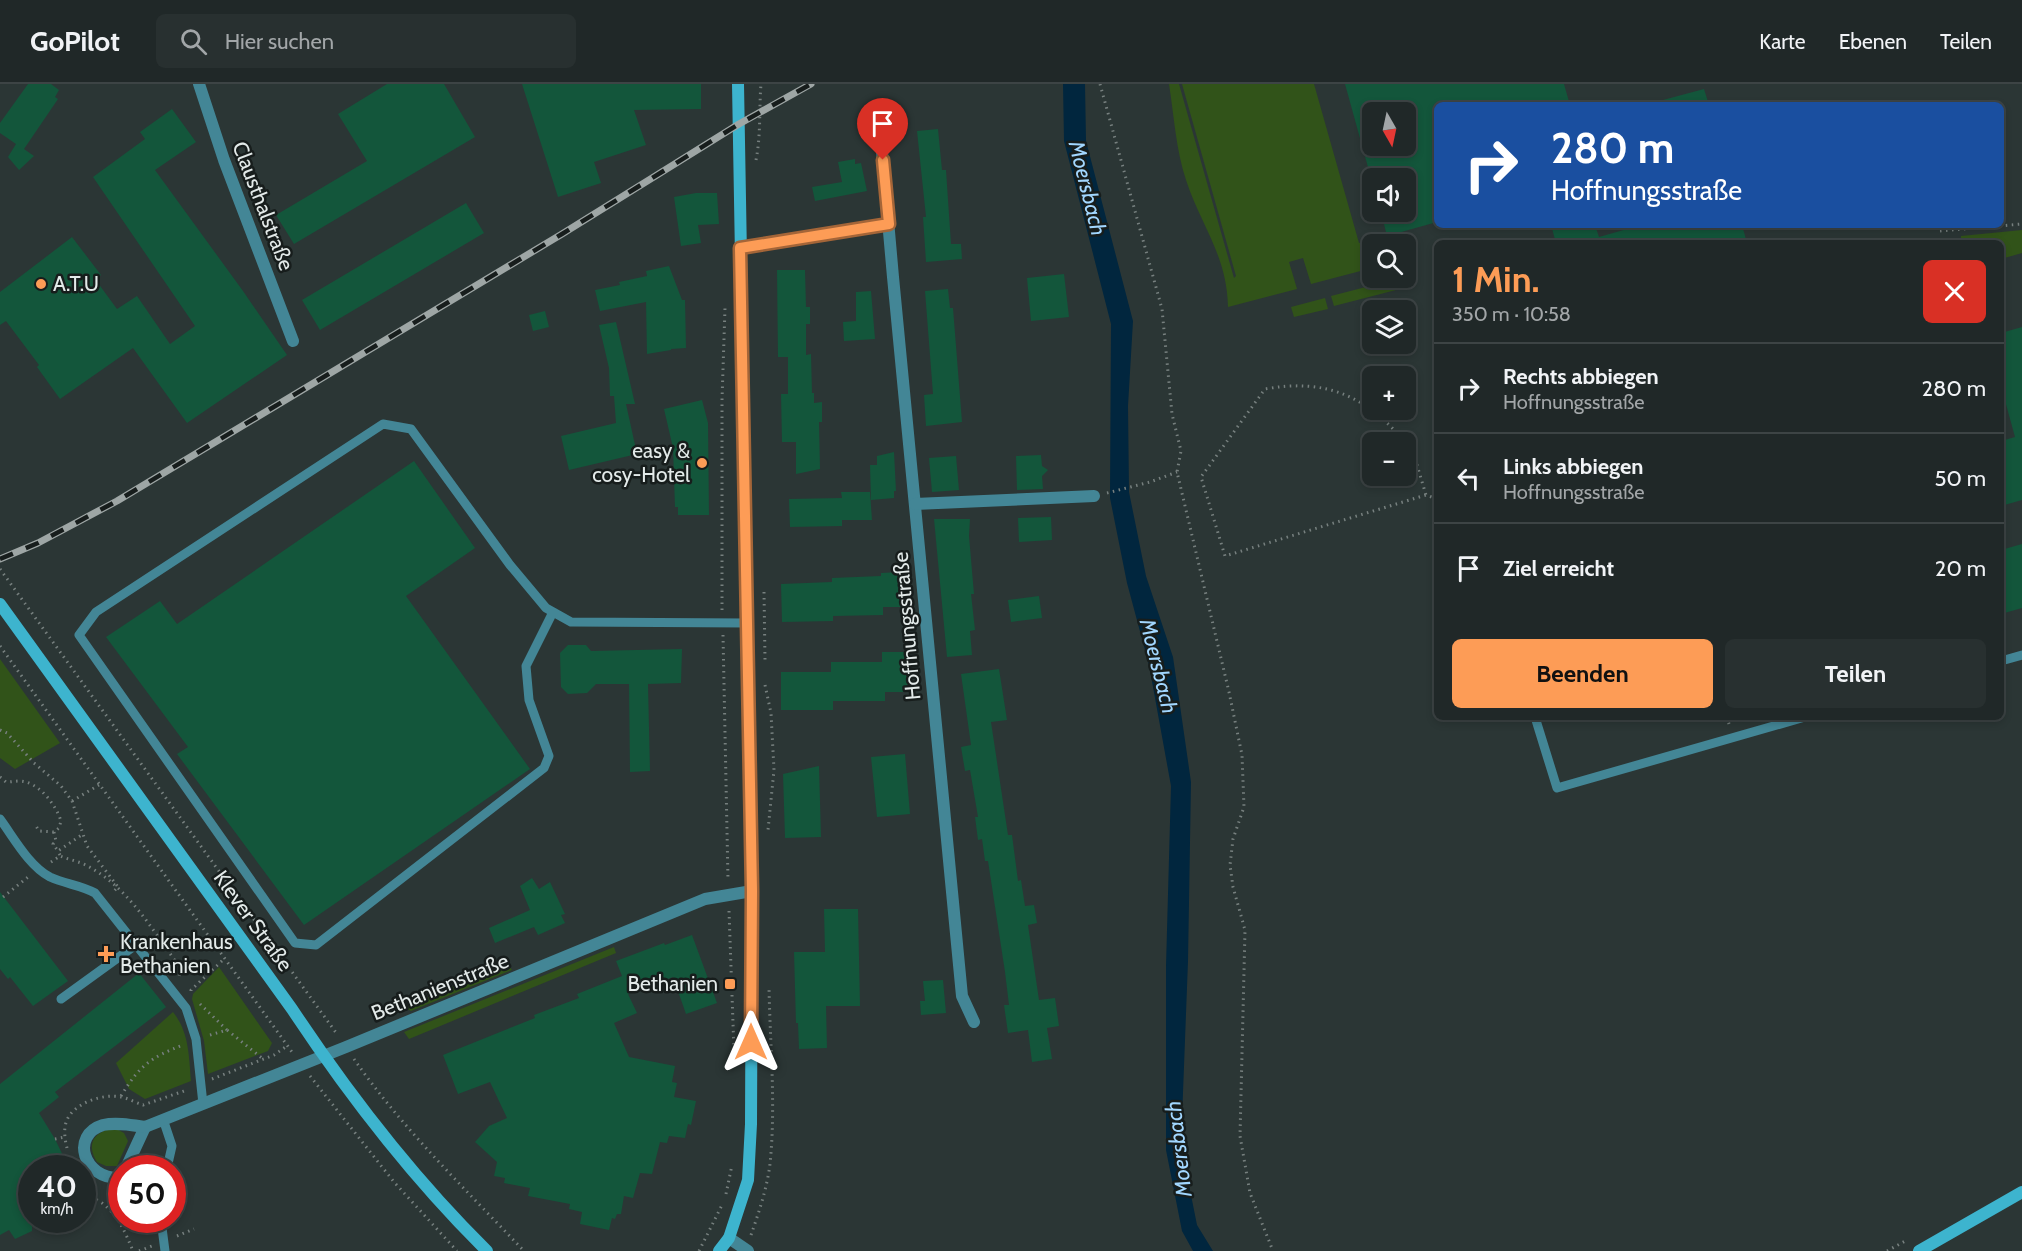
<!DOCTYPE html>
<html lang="de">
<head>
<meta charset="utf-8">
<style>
	:root { --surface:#202828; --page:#283030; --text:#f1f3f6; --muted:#a2a6a8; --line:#3d4445; --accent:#fd9c56 }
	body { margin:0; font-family:Cabin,sans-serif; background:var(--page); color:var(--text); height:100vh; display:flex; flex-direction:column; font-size:22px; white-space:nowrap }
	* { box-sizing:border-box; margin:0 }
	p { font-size:20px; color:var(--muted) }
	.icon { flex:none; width:33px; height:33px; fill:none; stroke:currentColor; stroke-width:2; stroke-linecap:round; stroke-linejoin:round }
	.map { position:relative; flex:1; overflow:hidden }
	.side { position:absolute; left:1434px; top:156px; width:570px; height:480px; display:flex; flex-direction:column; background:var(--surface); border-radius:9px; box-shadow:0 3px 9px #0003,0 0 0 2px var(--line) }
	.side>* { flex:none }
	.guide { position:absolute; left:1434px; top:18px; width:570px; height:126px; border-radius:9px; box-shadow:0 3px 9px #0003,0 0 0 2px var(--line); background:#1a4fa0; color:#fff; overflow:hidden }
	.needle { width:39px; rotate:171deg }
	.controls { position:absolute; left:1362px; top:18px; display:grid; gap:12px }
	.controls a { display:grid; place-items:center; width:54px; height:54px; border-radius:9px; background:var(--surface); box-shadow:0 3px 9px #0003,0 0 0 2px var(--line); font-size:30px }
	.speed { position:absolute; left:18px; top:1071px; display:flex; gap:12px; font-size:30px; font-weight:700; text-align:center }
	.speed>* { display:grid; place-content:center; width:78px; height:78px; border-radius:50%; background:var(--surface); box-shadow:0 3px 9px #0003,0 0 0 2px var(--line); line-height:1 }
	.speed small { font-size:15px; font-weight:400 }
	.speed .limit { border:9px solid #d22; background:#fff; color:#111 }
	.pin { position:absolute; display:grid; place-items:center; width:51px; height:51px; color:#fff; margin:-62px -26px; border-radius:50% 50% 50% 0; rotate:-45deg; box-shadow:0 0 6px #0007 }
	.pin .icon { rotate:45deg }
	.me { position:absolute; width:66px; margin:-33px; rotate:0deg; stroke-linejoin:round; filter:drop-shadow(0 0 4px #0008) }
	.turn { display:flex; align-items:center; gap:21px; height:126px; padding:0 18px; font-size:27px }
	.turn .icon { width:78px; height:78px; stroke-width:2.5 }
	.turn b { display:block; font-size:42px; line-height:51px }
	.round { display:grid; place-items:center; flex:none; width:63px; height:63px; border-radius:9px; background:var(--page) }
	.summary { display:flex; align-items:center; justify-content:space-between; height:102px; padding:0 18px }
	h1 { font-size:36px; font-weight:700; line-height:45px; color:var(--accent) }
	.button { display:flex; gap:12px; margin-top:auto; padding:12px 18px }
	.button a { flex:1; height:69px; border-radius:9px; background:var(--accent); color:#111; font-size:24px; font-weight:700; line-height:69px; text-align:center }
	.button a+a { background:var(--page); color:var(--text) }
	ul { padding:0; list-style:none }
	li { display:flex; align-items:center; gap:18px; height:90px; padding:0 18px; border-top:2px solid var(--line) }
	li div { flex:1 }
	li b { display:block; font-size:22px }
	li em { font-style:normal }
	header { display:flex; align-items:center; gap:36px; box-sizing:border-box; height:84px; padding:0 30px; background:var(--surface); border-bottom:2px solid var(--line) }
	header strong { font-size:28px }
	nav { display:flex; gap:33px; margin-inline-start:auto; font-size:21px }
	.search { width:420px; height:54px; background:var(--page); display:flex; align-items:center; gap:15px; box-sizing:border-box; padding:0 21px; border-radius:9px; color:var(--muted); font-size:22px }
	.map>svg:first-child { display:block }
	.green { fill:#315319 }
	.water { fill:#01263e }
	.building { fill:#13563b; fill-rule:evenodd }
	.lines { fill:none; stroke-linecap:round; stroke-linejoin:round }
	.path { stroke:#77807f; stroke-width:3; stroke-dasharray:1.5 4.5; stroke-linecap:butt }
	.lane { stroke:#438696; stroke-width:9 }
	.street { stroke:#438696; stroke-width:12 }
	.secondary { stroke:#3db4ce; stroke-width:12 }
	.rail-casing { stroke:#9ea6a5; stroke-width:7 }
	.rail { stroke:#171d1c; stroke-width:4.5; stroke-dasharray:14; stroke-linecap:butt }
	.route-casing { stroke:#a46538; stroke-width:15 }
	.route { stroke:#fd9c56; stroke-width:10 }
	.poi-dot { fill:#fd9c56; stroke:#171d1c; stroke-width:2 }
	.labels { text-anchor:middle; stroke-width:5; stroke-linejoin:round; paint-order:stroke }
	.street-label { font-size:21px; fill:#e3eae9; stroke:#171d1c }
	.poi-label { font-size:21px; fill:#e3eae9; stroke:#171d1c; text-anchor:start }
	.water-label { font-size:22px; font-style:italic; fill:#a2d7ff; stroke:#171d1c }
</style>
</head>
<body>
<header>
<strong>GoPilot</strong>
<div class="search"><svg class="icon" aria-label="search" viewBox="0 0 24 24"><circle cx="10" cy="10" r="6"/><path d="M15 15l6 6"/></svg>Hier suchen</div>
<nav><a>Karte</a><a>Ebenen</a><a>Teilen</a></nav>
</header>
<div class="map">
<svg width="2022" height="1167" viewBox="0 0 2022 1167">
	<rect width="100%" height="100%" fill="#2b3635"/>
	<g class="green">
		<path d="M 1169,0 L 1179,0 L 1234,194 L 1236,192 L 1182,0 L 1314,0 L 1359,159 L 1368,157 L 1372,172 L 1372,184 L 1311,200 L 1303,174 L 1289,178 L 1297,205 L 1228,223 C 1227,171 1201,142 1186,96 C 1176,66 1174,32 1169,0 Z"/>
		<path d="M 2022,146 L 2022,169 L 2001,175 L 2001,159 L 1961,159 L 1961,152 Z"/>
		<path d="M 1393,196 L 1396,206 L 1334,222 L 1331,212 Z"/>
		<path d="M 1325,214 L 1328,225 L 1294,233 L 1291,223 Z"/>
		<path d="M 0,575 L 60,659 L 15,685 L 0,674 Z"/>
		<path d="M 614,863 L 616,869 L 409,955 L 404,948 Z"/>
		<path d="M 507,879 L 512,886 L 411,927 L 404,923 Z"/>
		<path d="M 219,883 L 272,959 L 268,967 L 208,990 L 204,957 L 192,915 L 193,910 Z"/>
		<path d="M 173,928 C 189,948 189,972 191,997 L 145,1015 L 129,1005 L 116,979 Z"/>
		<path d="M 115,1044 L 124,1049 L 128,1057 L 117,1082 L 106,1082 L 97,1078 C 85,1059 95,1047 115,1044 Z"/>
	</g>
	<path class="water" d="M 1063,0 L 1085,0 L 1086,57 L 1133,237 L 1128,322 L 1129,408 L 1146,492 L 1173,573 L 1191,698 L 1188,877 L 1181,1061 L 1197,1141 L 1213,1167 L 1193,1167 L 1182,1147 L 1166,1066 L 1166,882 L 1171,702 L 1149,581 L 1127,499 L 1110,414 L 1111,240 L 1064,57 Z"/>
	<g class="building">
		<path d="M 28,0 L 51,0 L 59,6 L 55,13 L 58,15 L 24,65 L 34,72 L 19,86 L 8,73 L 16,60 L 0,49 L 0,39 Z"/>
		<path d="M 387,0 L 444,0 L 475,53 L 294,160 L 276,131 L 367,77 L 338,30 Z"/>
		<path d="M 522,0 L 701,0 L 701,25 L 634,26 L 646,61 L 594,78 L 601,99 L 558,113 Z"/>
		<path d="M 1345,0 L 1564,0 L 1570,21 L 1437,21 L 1437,138 L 1387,152 L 1381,128 L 1406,128 L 1406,94 L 1371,94 ZM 1372,28 L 1406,28 L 1406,62 L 1372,62 Z"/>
		<path d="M 1704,5 L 1709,21 L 1663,21 L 1663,16 Z"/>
		<path d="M 172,25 L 196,58 L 155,86 L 243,207 L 287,271 L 187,339 L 133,264 L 60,315 L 37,283 L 39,281 L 6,237 L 0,241 L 0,208 L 72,153 L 101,191 L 95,195 L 117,225 L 137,212 L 170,260 L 195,242 L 93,93 L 145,55 L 140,48 Z"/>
		<path d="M 938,45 L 942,86 L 946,86 L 951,160 L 961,160 L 962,175 L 926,178 L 923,133 L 926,133 L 917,47 Z"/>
		<path d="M 855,75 L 855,80 L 861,79 L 867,107 L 815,117 L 812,103 L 842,98 L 838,78 Z"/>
		<path d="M 696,109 L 717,109 L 719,140 L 698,141 L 701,159 L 681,162 L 674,113 Z"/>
		<path d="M 466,119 L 484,149 L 320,246 L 302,216 Z"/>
		<path d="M 1551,141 L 1595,141 L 1599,153 L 1641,141 L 1742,141 L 1747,159 L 1556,159 Z"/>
		<path d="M 669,182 L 682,216 L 685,216 L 686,264 L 671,265 L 671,266 L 647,270 L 646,218 L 600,227 L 595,206 L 620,201 L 619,198 L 647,192 L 646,187 Z"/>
		<path d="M 777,186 L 805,186 L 806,223 L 810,223 L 810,240 L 806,240 L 806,271 L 811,270 L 812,309 L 814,309 L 814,319 L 822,318 L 822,338 L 819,338 L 820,385 L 796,390 L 796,358 L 782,358 L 781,310 L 788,310 L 788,273 L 778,273 Z"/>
		<path d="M 1064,190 L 1069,233 L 1031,237 L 1027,194 Z"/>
		<path d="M 948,205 L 950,224 L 953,224 L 962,338 L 926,342 L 924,311 L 933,310 L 925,207 Z"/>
		<path d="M 871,207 L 875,255 L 844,257 L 843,238 L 856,237 L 856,208 Z"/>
		<path d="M 545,227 L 549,243 L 533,247 L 529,231 Z"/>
		<path d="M 616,238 L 635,320 L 626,320 L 637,370 L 569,386 L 561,352 L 616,339 L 614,312 L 610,312 L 609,284 L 599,241 Z"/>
		<path d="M 2022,243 L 2022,416 L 2001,422 L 2001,357 L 2015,353 L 2004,313 L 2001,313 L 2001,249 Z"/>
		<path d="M 702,316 L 708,339 L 709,431 L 678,431 L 678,423 L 675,423 L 673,364 L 664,325 Z"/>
		<path d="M 894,368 L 896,407 L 894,407 L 894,414 L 871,416 L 870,381 L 877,381 L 877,372 Z"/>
		<path d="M 1041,371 L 1042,382 L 1048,386 L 1042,392 L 1043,405 L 1017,406 L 1016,372 Z"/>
		<path d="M 956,372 L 959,406 L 932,408 L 929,374 Z"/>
		<path d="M 414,377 L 475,464 L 406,512 L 530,685 L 304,841 L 177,670 L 188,663 L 106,553 L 160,517 L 177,540 Z"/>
		<path d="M 841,408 L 870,408 L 872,436 L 842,436 L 842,442 L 790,443 L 789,415 L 842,414 Z"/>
		<path d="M 1051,433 L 1052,456 L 1019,458 L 1018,434 Z"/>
		<path d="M 934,435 L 970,435 L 969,452 L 974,510 L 971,510 L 975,546 L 970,547 L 972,571 L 947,573 Z"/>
		<path d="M 2022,460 L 2022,524 L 2001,530 L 2001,466 Z"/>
		<path d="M 901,488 L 902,523 L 883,523 L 883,531 L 833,532 L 833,537 L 782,538 L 781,500 L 832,498 L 832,494 L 881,492 L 881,489 Z"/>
		<path d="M 1039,512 L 1042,534 L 1011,538 L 1008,516 Z"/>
		<path d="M 568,561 L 586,561 L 591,567 L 682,565 L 681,599 L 648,600 L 650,687 L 630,688 L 629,600 L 596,600 L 587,609 L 568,610 L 561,603 L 560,569 Z"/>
		<path d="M 882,568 L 909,568 L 909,608 L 885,608 L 885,617 L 833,617 L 833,626 L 781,626 L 781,588 L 831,588 L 831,578 L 882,578 Z"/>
		<path d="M 999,585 L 1007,636 L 991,638 L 1008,751 L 1012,751 L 1018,797 L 1021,796 L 1025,822 L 1034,821 L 1037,839 L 1028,841 L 1039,916 L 1055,914 L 1059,942 L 1047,944 L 1052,975 L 1032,978 L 1028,946 L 1008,949 L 1004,921 L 1009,921 L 1005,888 L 988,777 L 985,777 L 982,755 L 978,756 L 975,733 L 978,733 L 970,686 L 965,687 L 961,663 L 971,661 L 961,590 Z"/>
		<path d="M 905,670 L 910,730 L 877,733 L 871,673 Z"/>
		<path d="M 819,682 L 821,753 L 785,754 L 783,690 Z"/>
		<path d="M 532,794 L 539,805 L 550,798 L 565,830 L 561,831 L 565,839 L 538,851 L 534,843 L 495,859 L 489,844 L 530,826 L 520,802 Z"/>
		<path d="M 0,808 L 68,897 L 33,922 L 10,893 L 8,895 L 0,885 Z"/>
		<path d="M 824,825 L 858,825 L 860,922 L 826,922 L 827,964 L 799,965 L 798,939 L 796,939 L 794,868 L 825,868 Z"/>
		<path d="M 692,851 L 717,919 L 686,930 L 673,893 L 628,910 L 637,929 L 614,939 L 629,973 L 675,982 L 672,998 L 677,999 L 674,1013 L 696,1017 L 691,1041 L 688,1040 L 685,1054 L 669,1052 L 667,1059 L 660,1058 L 652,1090 L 640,1089 L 633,1114 L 624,1112 L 621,1130 L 617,1130 L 615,1135 L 612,1134 L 609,1146 L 580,1140 L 582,1128 L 569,1125 L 570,1120 L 528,1112 L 530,1104 L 504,1099 L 505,1094 L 494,1092 L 497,1078 L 475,1058 L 489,1042 L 507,1034 L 490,998 L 458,1010 L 443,971 L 535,934 L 534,931 L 579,914 L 577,910 L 622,892 L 616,877 L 664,859 L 665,861 Z"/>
		<path d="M 139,889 L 166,923 L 55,1008 L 59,1013 L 39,1029 L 55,1055 L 69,1084 L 32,1084 L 32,1147 L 15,1155 L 9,1146 L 0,1151 L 0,1000 Z"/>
		<path d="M 943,896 L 946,929 L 921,931 L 920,917 L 925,917 L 923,897 Z"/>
	</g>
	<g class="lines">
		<g class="path">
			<path d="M 1100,0 L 1162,225 L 1172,330 L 1181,367 L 1177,388 L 1229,608 L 1242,671 L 1244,723 L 1233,755 L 1230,781 L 1233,803 L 1245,846 L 1240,1052 L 1250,1109 L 1273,1167"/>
			<path d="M 756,76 C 761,51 759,25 761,0"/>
			<path d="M 1940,147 L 2022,140"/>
			<path d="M 1405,358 C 1366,312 1326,294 1265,305 L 1201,393 L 1225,472 L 1426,411 L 1437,415"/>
			<path d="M 1406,359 L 1417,381 L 1426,411"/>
			<path d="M 1107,409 L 1150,398 L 1177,388"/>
			<path d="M 0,485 L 337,950"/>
			<path d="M 764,508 L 765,576"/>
			<path d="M 722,526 L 722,316 L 725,224"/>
			<path d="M 723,551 L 728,796"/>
			<path d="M 0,562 L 292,968"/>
			<path d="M 765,601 L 771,629 L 774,686 L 768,746"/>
			<path d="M 1727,633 L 1729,640"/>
			<path d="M 0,646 L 7,649 L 34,679 L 61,702 L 72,717 L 87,762 L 118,803 L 113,808"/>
			<path d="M 0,693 L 6,698 C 11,698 15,697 20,697 C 39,698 56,721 61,737 L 59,744 L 54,748 L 39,747 L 35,740"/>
			<path d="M 72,717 L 99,701"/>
			<path d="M 54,748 L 56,757 L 53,760 L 58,767"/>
			<path d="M 60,771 L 58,767 L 83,750"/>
			<path d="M 51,778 L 60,772 C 70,776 82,778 91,784 C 130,806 153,847 179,882 L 181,887 L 179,892"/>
			<path d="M 3,813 L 28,793"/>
			<path d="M 729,827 L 734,967"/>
			<path d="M 191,907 L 191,906 L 224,875"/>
			<path d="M 200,920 L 227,946"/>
			<path d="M 210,951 L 227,946 L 263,975"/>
			<path d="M 354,975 C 401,1043 467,1107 524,1167"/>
			<path d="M 310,992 L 394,1098 L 457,1167"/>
			<path d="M 212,995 L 274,971 L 287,962"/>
			<path d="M 121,1012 C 139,982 151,973 183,961"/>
			<path d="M 55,1055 L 65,1053"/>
			<path d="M 67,1064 C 65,1056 63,1045 67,1036 C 74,1019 104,1009 121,1013 C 128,1014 136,1019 143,1021 L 187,1006"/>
			<path d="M 82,1105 C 88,1112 95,1114 102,1119 C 119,1132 125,1148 133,1167"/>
			<path d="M 726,1110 L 732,1081"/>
			<path d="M 751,1151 C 759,1128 767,1104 770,1080 C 776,1021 770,961 769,903"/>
			<path d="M 177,1152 L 194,1145"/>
			<path d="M 139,1167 L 152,1162"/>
			<path d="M 699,1167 L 723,1119"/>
			<path d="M 1887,1167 L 1907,1156"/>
		</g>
		<g class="lane">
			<path d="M 553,528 L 526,582 L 529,616 L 549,672 L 544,684 L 316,861 L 295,859 L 79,551 L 96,528 L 383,340 L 411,345 L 510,481 L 546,524 L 571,538 L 747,539"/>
			<path d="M 2001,577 L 2022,571"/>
			<path d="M 1535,633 L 1557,704 L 1805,633"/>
			<path d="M 0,735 C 14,754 29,782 50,793 C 65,800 81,801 95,809 L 186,924 L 196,955 L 203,1020"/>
			<path d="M 61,915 L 137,860"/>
			<path d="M 163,1035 L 172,1062 L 167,1084"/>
			<path d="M 161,1136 L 165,1167"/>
		</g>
		<g class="street">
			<path d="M 199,0 L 224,76 L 293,257"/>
			<path d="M 879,34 L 893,193 L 962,912 L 974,938"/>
			<path d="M 740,164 L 889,140"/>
			<path d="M 915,420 L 1094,412"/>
			<path d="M 126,1084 L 145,1043"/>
			<path d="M 122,1092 L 120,1094 C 83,1095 70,1051 103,1041 C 116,1038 132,1041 145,1043 L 346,963 L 705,815 L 752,807"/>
			<path d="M 729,1154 L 748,1167"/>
		</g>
		<g class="secondary">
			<path d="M 0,520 L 292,925 C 349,1011 414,1095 487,1167"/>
			<path d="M 719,1167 L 729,1154 L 748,1096 L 751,1040 L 752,807 L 738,0"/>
			<path d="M 1919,1167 L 2022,1108"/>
		</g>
		<g class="rail-casing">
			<path id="rail" d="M 0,475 L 38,459 L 117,417 L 562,150 L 739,40 L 811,0"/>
		</g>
		<use href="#rail" class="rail"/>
	</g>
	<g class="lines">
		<g class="route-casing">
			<path id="route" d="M 751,958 L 752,807 L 740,164 L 889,140 L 883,76"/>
		</g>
		<use href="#route" class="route"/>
	</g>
	<g class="poi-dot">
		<circle cx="41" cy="200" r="6"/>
		<circle cx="702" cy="379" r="6"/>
		<path d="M103 861h6v6h6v6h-6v6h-6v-6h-6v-6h6z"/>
		<rect x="724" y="894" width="12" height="12" rx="3"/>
	</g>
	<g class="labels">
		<g class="street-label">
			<text transform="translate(263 122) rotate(69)" y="7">Clausthalstraße</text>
			<text transform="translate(907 542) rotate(-95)" y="7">Hoffnungsstraße</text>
			<text transform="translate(253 837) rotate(54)" y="7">Klever Straße</text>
			<text transform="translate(440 903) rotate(-22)" y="7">Bethanienstraße</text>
		</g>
		<g class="poi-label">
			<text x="53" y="207">A.T.U</text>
			<text x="690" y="374" text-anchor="end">easy &amp;<tspan x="690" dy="24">cosy-Hotel</tspan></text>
			<text x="120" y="865">Krankenhaus<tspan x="120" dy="24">Bethanien</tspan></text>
			<text x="718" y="907" text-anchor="end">Bethanien</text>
		</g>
		<g class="water-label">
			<text transform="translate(1088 104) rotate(76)" y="8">Moersbach</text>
			<text transform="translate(1159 582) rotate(76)" y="8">Moersbach</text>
			<text transform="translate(1178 1065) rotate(-97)" y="8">Moersbach</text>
		</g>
	</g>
</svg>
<div class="controls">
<a><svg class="needle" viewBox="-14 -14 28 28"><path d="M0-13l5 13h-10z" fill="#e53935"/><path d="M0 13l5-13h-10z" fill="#a2a6a8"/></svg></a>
<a><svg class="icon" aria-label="sound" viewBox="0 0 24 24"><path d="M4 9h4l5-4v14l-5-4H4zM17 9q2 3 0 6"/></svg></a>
<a><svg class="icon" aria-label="search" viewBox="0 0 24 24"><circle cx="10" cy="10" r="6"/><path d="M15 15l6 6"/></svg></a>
<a><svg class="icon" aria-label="layers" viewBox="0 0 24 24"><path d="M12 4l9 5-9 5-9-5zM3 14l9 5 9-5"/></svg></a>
<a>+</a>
<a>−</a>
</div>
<div class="speed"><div>40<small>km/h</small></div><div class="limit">50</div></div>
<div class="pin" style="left:883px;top:76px;background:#d93025"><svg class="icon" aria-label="arrive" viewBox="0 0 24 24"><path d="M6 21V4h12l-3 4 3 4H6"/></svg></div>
<svg class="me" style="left:751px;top:958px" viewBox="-20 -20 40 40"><path d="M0-17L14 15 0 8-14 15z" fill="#fd9c56" stroke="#fff" stroke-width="4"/></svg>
<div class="guide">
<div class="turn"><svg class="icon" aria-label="right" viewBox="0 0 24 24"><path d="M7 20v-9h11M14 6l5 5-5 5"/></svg><div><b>280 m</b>Hoffnungsstraße</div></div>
</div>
<section class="side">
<div class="summary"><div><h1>1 Min.</h1><p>350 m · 10:58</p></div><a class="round" style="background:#d93025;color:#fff"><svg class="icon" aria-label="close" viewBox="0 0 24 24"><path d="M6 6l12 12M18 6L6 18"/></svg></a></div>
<ul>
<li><svg class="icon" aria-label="right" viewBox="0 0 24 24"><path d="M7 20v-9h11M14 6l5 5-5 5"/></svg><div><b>Rechts abbiegen</b><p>Hoffnungsstraße</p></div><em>280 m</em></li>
<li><svg class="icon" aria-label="left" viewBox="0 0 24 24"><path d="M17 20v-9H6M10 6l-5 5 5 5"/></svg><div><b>Links abbiegen</b><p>Hoffnungsstraße</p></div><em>50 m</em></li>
<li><svg class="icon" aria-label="arrive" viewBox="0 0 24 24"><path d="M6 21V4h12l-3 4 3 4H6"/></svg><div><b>Ziel erreicht</b></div><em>20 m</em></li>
</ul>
<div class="button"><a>Beenden</a><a>Teilen</a></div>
</section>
</div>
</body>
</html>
